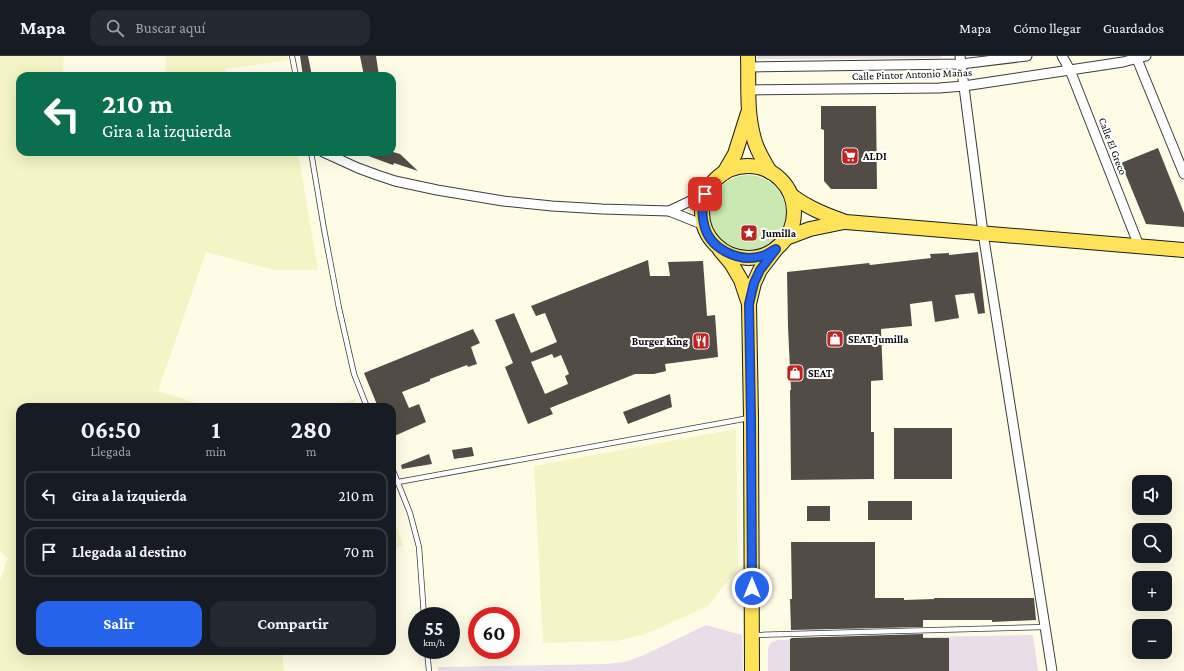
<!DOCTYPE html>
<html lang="es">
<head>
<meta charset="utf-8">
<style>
	:root { --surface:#171b24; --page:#242831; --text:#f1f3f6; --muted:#9ea1a6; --line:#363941; --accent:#2563eb }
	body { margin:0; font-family:"Crimson Pro",serif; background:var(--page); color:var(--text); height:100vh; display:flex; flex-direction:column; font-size:15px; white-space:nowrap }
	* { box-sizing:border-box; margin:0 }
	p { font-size:13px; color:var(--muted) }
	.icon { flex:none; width:22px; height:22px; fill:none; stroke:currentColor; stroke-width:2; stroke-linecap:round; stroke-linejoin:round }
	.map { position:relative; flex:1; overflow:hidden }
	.details { position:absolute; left:16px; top:347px; width:380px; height:252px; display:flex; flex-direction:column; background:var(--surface); border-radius:12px; box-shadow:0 4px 16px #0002 }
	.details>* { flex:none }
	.banner { position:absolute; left:16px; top:16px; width:380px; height:84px; border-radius:12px; box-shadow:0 4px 16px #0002; background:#0b6e4f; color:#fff; overflow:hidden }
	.tools { position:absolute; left:1132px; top:419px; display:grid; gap:8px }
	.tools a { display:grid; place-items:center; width:40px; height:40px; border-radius:8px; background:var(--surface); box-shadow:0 4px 16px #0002; font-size:20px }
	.speed { position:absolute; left:408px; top:551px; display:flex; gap:8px; font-size:20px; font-weight:700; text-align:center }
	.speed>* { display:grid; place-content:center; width:52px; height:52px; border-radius:50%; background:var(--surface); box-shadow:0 4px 16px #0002; line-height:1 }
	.speed small { font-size:10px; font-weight:400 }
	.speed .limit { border:6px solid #d22; background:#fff; color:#111 }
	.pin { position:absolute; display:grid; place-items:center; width:34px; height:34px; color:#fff; margin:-17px; border-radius:8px; box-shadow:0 2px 6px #0006 }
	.me { position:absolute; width:44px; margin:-22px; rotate:0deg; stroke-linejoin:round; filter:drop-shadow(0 0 3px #0008) }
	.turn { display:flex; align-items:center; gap:14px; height:84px; padding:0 20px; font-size:18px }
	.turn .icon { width:52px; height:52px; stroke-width:2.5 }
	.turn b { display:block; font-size:28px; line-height:34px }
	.eta { display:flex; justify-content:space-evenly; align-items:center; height:68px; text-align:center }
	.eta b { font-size:24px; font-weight:700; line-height:28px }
	.primary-button { display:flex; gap:8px; margin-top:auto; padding:8px 20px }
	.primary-button a { flex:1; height:46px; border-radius:12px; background:var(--accent); color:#fff; font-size:16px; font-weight:700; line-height:46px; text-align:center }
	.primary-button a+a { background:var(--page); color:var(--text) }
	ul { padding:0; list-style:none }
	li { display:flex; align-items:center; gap:12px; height:50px; margin:0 8px 6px; padding:0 12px; border:2px solid var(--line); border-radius:12px }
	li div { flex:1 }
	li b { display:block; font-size:15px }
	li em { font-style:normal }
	header { display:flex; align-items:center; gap:24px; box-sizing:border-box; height:56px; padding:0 20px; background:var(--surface); border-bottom:1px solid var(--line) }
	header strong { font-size:19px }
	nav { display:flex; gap:22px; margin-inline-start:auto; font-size:14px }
	.search { width:280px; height:36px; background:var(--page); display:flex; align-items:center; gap:10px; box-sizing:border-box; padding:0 14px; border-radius:12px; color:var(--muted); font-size:15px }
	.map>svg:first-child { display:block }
	.industrial { fill:#e9ddea }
	.farmland { fill:#f5f4c6 }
	.green { fill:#c9e9b0 }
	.building { fill:#524c46; fill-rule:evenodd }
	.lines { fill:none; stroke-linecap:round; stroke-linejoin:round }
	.service-casing { stroke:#3d3d3d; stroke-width:6 }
	.minor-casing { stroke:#3d3d3d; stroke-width:11 }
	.primary-casing { stroke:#1b1b1b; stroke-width:16 }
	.service { stroke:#fff; stroke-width:4.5 }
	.minor { stroke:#fff; stroke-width:9 }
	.primary { stroke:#fee257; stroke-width:14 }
	.route-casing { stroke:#184099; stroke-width:10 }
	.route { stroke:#2563eb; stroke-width:7 }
	.labels { text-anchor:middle; stroke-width:4; stroke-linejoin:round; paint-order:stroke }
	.street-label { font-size:11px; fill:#0a0a0a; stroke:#fff }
	.poi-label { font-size:11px; font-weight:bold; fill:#0a0a0a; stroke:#fff; text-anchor:start }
</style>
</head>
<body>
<header>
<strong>Mapa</strong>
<div class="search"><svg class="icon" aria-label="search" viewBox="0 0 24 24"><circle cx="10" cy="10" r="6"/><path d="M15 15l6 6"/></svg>Buscar aquí</div>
<nav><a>Mapa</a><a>Cómo llegar</a><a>Guardados</a></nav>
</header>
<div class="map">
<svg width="1184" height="615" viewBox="0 0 1184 615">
	<rect width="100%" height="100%" fill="#fffce6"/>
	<g class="industrial">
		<path d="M 757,0 L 941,0 L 941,2 L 757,3 Z"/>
		<path d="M 706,569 L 742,579 L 743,615 L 438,615 L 438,611 L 606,608 L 625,606 L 644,599 Z"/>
		<path d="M 1033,579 L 1038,615 L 768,615 L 768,594 L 769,589 L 772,586 L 777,584 Z"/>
	</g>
	<g class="farmland">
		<path d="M 0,0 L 64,0 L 62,20 L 20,20 L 20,96 L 298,96 L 318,214 L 274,214 L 206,196 L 158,335 L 210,351 L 20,351 L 20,595 L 282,595 L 284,615 L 0,615 L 0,525 L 8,502 L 0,495 Z"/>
		<path d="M 166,0 L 287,0 L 288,4 L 226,13 L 227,20 L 165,20 Z"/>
		<path d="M 354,343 L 357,351 L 329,351 Z"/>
		<path d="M 736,373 L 738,512 L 708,550 L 646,578 L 617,585 L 543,587 L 534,410 Z"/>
		<path d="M 392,457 L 403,490 L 392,493 Z"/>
	</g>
	<circle class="green" cx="748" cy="157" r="38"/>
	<g class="building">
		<path d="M 300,0 L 308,0 L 312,20 L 303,20 Z"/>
		<path d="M 360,0 L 376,0 L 379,20 L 364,20 Z"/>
		<path d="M 821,50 L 876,50 L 877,133 L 831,133 L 824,125 L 824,74 L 821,73 Z"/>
		<path d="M 1158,92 L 1184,157 L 1184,171 L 1146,168 L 1121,107 Z"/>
		<path d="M 361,96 L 393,96 L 400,98 L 418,115 L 394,107 L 393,109 L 360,97 Z"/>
		<path d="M 978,196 L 985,257 L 978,258 L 974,237 L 955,239 L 959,262 L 935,266 L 932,245 L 910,248 L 912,270 L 881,273 L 883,324 L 871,325 L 871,376 L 874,376 L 874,423 L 791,424 L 790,334 L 791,334 L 788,271 L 787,216 L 869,207 L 870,209 L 931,202 L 930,198 L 949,197 L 949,199 Z"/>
		<path d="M 648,204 L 650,220 L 670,220 L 668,206 L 703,205 L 707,260 L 715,259 L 718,301 L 665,308 L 666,315 L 654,318 L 635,318 L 550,352 L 553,358 L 528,368 L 505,311 L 513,307 L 495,264 L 514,257 L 531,297 L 557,286 L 545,257 L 536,260 L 531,250 ZM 552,298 L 554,302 L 561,299 L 569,318 L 565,320 L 568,328 L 545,338 L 531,306 Z"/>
		<path d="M 473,273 L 480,287 L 471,291 L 477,308 L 468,311 L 467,309 L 430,323 L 430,325 L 402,336 L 409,352 L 419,348 L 426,366 L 392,381 L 392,351 L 378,351 L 364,317 Z"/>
		<path d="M 670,338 L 672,351 L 628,368 L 623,356 Z"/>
		<rect x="894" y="372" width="58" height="51"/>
		<path d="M 472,391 L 474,400 L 454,403 L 452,394 Z"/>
		<path d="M 429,398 L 432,408 L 402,413 L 401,409 Z"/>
		<rect x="868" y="445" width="44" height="19"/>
		<rect x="807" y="450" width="23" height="15"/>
		<path d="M 791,486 L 875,486 L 875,542 L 904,542 L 904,544 L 934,543 L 934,542 L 1034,542 L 1036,564 L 992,566 L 992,564 L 923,564 L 923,571 L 791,574 L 790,543 L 792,543 Z"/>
		<path d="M 923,578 L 923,582 L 949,582 L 949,615 L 790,615 L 790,583 L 791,583 L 791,582 Z"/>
	</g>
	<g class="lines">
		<g class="service-casing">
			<g id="service">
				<path d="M 292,0 L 296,20"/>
				<path d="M 311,96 L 324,173 L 339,252 L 354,318 L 367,351"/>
				<path d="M 392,412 L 410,457 L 419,491 L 424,560"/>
				<path d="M 398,426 L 749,362"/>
				<path d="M 754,579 L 1045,571"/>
				<path d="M 427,594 L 429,615"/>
			</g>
		</g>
		<g class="minor-casing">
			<g id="minor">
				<path d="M 960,0 L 983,177 L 1052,615"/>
				<path d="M 1062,0 L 1070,14 L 1139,190"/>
				<path d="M 1134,0 L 1137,3 L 1184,118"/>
				<path d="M 749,11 L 961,8 L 1027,0"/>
				<path d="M 748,34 L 939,32 L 964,30 L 1123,6 L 1146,0"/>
				<path d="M 323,96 L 358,112 L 377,119 L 395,125 L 437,134 L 503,145 L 552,150 L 602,153 L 669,155 L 704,169"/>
				<path d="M 669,155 L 705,138"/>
			</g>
		</g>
		<g class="primary-casing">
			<g id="primary">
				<path d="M 748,0 C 749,28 746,55 754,83 C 757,95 764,105 770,116"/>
				<circle cx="748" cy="156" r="46"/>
				<path d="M 724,117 L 735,98 L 748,57"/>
				<path d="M 791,139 C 808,152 826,159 846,166 L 1184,194"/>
				<path d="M 786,182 L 810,173 L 844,166"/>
				<path d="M 720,194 L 731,207 L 741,224 L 749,248"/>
				<path d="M 752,615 L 751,362 L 749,248 L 754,227 L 760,214 L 776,193"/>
			</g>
		</g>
		<use href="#service" class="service"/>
		<use href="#minor" class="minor"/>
		<use href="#primary" class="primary"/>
	</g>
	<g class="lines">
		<g class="route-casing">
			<path id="route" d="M 705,138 C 703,148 701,158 704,168 C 709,193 739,207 762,200 C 767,199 771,195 776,193 L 760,214 L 754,227 L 749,248 L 751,362 L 752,532"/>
		</g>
		<use href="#route" class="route"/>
	</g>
	<defs>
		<g id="supermarket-square" transform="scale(0.9)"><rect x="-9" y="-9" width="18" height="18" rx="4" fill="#bd231f" stroke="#fff"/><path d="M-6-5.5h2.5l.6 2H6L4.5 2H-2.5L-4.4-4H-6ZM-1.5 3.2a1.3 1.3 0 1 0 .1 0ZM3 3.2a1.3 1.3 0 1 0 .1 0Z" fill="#fff"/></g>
		<g id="sight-square" transform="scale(0.9)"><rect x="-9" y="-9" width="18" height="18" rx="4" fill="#bd231f" stroke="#fff"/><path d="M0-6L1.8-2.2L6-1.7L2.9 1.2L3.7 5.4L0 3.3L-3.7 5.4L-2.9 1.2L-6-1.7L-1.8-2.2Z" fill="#fff"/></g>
		<g id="shop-square" transform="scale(0.9)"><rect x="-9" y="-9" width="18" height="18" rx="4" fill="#bd231f" stroke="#fff"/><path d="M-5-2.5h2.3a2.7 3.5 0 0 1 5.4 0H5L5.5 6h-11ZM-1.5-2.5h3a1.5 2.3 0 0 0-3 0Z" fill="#fff"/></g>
		<g id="restaurant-square" transform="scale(0.9)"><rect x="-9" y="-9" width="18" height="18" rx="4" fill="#bd231f" stroke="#fff"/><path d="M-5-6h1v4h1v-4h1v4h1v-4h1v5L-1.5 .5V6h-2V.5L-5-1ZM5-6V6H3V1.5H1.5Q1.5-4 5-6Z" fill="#fff"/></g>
	</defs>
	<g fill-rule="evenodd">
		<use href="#supermarket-square" x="850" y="100"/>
		<use href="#sight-square" x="749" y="177"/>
		<use href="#shop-square" x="835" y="283"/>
		<use href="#restaurant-square" x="701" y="285"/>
		<use href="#shop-square" x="795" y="317"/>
	</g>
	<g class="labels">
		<g class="street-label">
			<text transform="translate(912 18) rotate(-2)" y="4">Calle Pintor Antonio Mañas</text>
			<text transform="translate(1113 90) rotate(69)" y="4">Calle El Greco</text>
		</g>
		<g class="poi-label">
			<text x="863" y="104">ALDI</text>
			<text x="762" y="181">Jumilla</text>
			<text x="848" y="287">SEAT Jumilla</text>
			<text x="688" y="289" text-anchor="end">Burger King</text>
			<text x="808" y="321">SEAT</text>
		</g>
	</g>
</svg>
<div class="tools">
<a><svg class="icon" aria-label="sound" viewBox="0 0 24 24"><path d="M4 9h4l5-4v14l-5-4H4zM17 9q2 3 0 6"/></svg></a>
<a><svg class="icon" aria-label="search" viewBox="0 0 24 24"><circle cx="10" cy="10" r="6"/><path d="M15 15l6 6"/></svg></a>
<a>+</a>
<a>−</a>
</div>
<div class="speed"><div>55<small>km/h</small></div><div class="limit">60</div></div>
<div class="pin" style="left:705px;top:138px;background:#d93025"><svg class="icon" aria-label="arrive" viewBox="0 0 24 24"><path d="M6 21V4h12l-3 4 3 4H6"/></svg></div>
<svg class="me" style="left:752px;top:532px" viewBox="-20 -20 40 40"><circle r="17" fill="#2563eb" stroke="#fff" stroke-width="3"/><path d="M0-11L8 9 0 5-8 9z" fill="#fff"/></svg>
<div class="banner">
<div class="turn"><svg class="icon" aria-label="left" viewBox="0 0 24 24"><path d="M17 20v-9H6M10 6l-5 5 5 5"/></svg><div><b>210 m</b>Gira a la izquierda</div></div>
</div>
<section class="details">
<div class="eta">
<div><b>06:50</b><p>Llegada</p></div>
<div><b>1</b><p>min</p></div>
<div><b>280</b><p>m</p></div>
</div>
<ul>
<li><svg class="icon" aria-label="left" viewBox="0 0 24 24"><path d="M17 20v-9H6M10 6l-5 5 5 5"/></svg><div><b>Gira a la izquierda</b></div><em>210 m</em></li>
<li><svg class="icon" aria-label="arrive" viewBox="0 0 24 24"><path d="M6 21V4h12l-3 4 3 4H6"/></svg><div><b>Llegada al destino</b></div><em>70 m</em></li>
</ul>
<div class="primary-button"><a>Salir</a><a>Compartir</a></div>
</section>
</div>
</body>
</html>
